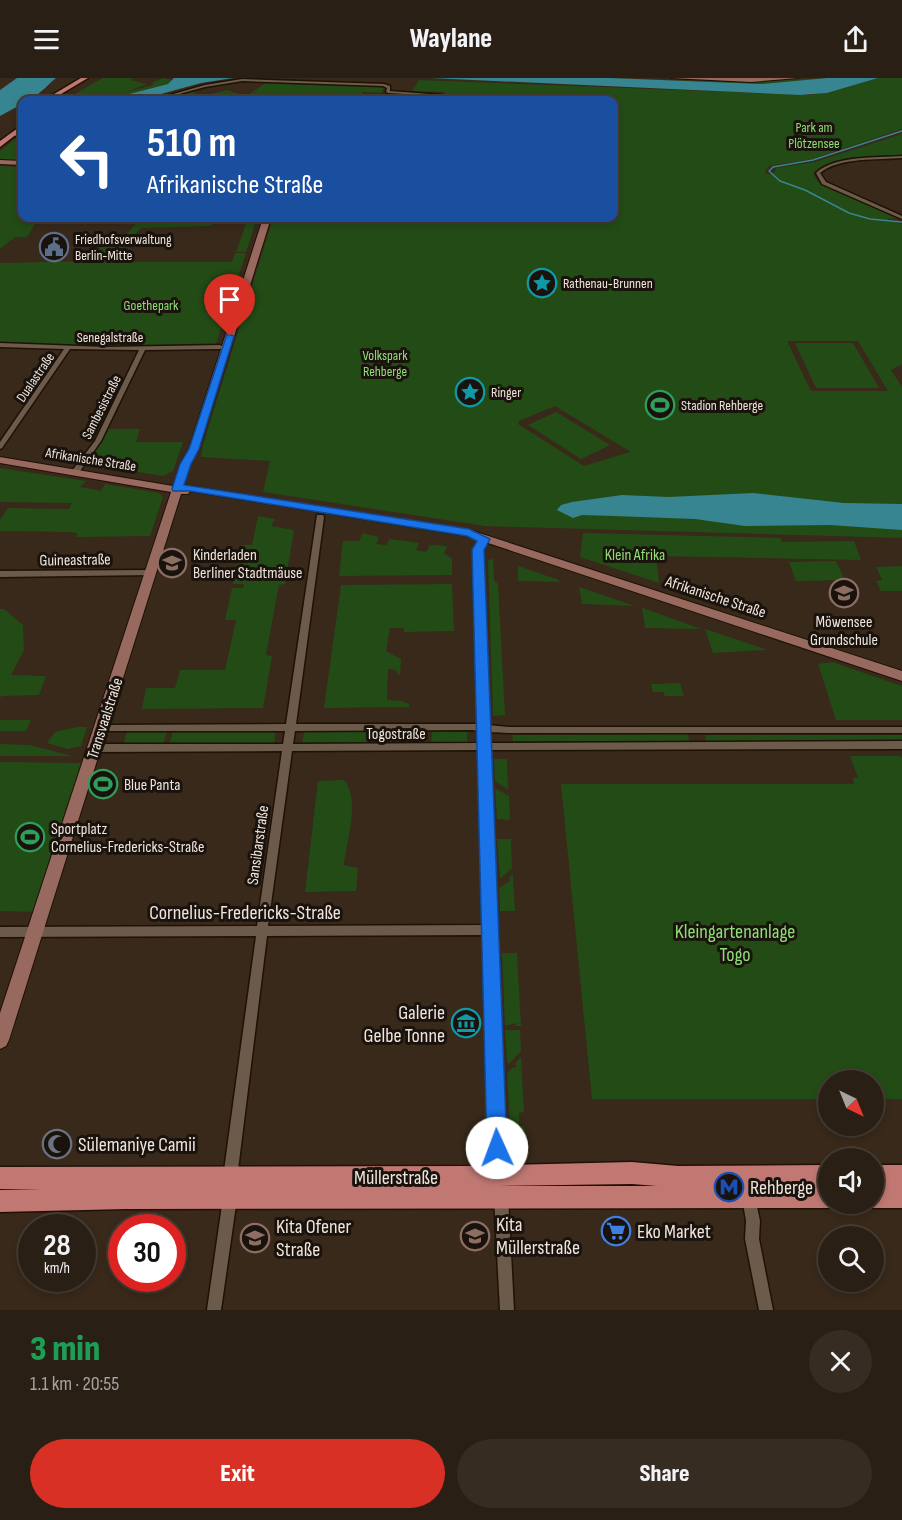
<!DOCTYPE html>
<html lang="en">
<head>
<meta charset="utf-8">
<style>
	:root { --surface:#2a1f14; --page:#362c22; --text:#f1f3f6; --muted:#a5a2a0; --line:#463d34; --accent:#d93025 }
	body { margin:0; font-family:"Sofia Sans Condensed",sans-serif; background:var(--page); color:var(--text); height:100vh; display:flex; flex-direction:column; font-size:22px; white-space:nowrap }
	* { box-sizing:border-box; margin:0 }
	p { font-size:20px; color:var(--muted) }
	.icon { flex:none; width:33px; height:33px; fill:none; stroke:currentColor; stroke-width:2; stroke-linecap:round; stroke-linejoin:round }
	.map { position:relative; height:1232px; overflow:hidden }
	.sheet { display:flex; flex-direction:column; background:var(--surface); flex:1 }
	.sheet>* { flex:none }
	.top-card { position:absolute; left:18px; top:18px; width:600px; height:126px; border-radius:12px; box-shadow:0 3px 9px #0003,0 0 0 2px var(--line); background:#1a4fa0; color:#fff; overflow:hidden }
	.needle { width:39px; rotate:137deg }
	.controls { position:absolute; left:818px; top:992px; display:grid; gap:12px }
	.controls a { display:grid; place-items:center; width:66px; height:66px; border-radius:50%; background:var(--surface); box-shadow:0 3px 9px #0003,0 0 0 2px var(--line); font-size:30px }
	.speed { position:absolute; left:18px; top:1136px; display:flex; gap:12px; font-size:30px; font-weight:700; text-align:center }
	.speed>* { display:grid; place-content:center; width:78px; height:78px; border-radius:50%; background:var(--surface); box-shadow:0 3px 9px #0003,0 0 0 2px var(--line); line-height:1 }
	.speed small { font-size:15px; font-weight:400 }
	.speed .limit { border:9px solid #d22; background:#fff; color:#111 }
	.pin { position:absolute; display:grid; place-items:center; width:51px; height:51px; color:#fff; margin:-62px -26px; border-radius:50% 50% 50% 0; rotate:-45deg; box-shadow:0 0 6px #0007 }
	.pin .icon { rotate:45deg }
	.me { position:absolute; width:66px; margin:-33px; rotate:358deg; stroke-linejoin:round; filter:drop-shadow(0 0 4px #0008) }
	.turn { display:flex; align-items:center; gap:21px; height:126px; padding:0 30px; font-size:27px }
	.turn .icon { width:78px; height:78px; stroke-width:2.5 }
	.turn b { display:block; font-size:42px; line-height:51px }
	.round { display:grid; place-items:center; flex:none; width:63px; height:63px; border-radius:32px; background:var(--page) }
	.head { display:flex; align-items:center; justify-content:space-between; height:102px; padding:0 30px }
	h1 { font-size:36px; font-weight:800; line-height:45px; color:#1e9e55 }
	.button { display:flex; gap:12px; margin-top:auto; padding:12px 30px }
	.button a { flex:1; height:69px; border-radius:36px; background:var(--accent); color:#fff; font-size:24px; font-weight:800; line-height:69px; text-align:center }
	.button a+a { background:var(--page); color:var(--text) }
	header { display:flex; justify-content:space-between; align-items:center; height:78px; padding:0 30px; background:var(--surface); font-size:27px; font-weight:800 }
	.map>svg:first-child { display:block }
	.green { fill:#234b16; fill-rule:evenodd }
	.water { fill:#378591 }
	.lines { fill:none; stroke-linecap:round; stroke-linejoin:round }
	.stream { stroke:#378591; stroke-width:1.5 }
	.street-casing { stroke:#1f1104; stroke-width:3 }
	.secondary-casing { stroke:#1f1104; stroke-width:2 }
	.primary-casing { stroke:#1f1104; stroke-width:3 }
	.street { fill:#6c5a4a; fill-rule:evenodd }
	.secondary { fill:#97695f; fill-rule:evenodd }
	.primary { fill:#c17873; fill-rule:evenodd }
	.route { fill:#1a73e8; stroke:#114b97; stroke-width:1.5 }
	.labels { text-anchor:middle; stroke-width:6; stroke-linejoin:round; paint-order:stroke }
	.far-park-label { font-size:14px; fill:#8edf77; stroke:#1a130d }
	.far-poi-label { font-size:14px; fill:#efe5dc; stroke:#1a130d; text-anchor:start }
	.far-street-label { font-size:14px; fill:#efe5dc; stroke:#1a130d }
	.poi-label { font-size:16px; fill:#efe5dc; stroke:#1a130d; text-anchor:start }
	.park-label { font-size:16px; fill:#8edf77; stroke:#1a130d }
	.street-label { font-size:16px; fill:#efe5dc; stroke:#1a130d }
	.near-street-label { font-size:20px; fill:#efe5dc; stroke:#1a130d }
	.near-park-label { font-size:20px; fill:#8edf77; stroke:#1a130d }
	.near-poi-label { font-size:20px; fill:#efe5dc; stroke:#1a130d; text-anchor:start }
</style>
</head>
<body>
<header><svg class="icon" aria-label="menu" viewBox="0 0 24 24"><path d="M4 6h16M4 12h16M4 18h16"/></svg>Waylane<svg class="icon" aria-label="share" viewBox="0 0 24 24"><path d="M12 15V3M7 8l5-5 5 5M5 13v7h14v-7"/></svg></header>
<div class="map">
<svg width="902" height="1232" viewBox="0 0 902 1232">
	<rect width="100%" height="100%" fill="#38291a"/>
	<g class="green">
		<path d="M 103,0 L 133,0 L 130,2 L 147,6 L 126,14 L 154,7 L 152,5 L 163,0 L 174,2 L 168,6 L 106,22 L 66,21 Z"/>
		<path d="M 610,0 L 731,4 L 827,0 L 762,6 Z"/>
		<path d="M 878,0 L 902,0 L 902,51 L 812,81 L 769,88 L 765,93 L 766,96 L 774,95 L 776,90 L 815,84 L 902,56 L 902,78 C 884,79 820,80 813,96 L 819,105 L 899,140 L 886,141 L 902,146 L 902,286 L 891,292 L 902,309 L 902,460 L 485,448 L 263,414 L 270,383 L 201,379 L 203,367 L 273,140 L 614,140 L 614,22 L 434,22 L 443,19 L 445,14 L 412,13 L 419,2 L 810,17 L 827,15 ZM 787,263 L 858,263 L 888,313 L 811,313 ZM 555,328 L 629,373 L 630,374 L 584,388 L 518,346 L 519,343 Z"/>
		<path d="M 267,4 L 272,5 L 384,9 L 381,15 L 363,14 L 359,22 L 163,22 L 191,13 L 202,18 L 227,12 L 247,18 Z"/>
		<path d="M 22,59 L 22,82 L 0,82 L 0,73 L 15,61 Z"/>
		<path d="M 0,88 L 22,89 L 22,140 L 57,140 L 56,141 L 234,140 L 208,148 L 141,150 L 110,184 L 232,184 L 235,175 L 246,175 L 216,266 L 108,269 L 0,265 L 0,185 L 95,183 L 98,178 L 108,177 L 98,176 L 104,162 L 109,160 L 97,159 L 91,161 L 89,159 L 103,156 L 123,156 L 121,159 L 124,159 L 136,146 L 39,145 L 35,146 L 27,159 L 15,159 L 0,171 Z"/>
		<path d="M 248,140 L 257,140 L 246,174 L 236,174 Z"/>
		<path d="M 795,265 L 853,265 L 879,310 L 816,310 Z"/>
		<path d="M 556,334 L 610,367 L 581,381 L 528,347 Z"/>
		<path d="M 108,351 L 140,351 L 136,364 L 183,364 L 173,393 L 163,398 L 86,386 Z"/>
		<path d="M 0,390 L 86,403 L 80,409 L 101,413 L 105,406 L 159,415 L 163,419 L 150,458 L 76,459 L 77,455 L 70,454 L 0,453 L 0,442 L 8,430 L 69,431 L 72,425 L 0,424 Z"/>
		<path d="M 258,438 L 275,441 L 271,448 L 294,452 L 285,506 L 279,507 L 266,577 L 272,578 L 263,630 L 142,631 L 146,610 L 175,610 L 180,592 L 225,592 L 236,542 L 225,542 L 232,510 L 243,510 L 244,506 L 233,506 L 237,486 L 248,485 L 249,481 L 239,481 L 242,467 L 252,467 Z"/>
		<path d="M 363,455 L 379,459 L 376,466 L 386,467 L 390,461 L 419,465 L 416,472 L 426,474 L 430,467 L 447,468 L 444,476 L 452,480 L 452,497 L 339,498 L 343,463 L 359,463 Z"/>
		<path d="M 583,455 L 780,460 L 782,464 L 854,463 L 861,482 L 656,478 L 659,505 L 580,479 Z"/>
		<path d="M 493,481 L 494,502 L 498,506 L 505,637 L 493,638 L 488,482 Z"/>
		<path d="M 836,483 L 845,502 L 796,503 L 789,484 Z"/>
		<path d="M 518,488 L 559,502 L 559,504 L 518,503 Z"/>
		<path d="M 902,488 L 902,513 L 881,513 L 876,503 L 882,502 L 876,489 Z"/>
		<path d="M 452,506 L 454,553 L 404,554 L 404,550 L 390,550 L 386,573 L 401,581 L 400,598 L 395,592 L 388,591 L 387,622 L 402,623 L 409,626 L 409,629 L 324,630 L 341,507 Z"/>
		<path d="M 579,509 L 635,528 L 582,526 Z"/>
		<path d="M 642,530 L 643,530 L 701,551 L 645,550 Z"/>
		<path d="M 0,531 L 4,531 L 23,547 L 24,572 L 11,597 L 46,598 L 39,617 L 1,618 L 0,621 Z"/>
		<path d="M 705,551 L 765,571 L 766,572 L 713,575 Z"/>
		<path d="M 832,584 L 902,608 L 902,642 L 836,642 L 818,586 Z"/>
		<path d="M 680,605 L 684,618 L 665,618 L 663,614 L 653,614 L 651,606 Z"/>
		<path d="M 0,642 L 31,642 L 26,653 L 0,653 Z"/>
		<path d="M 77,649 L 87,649 L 81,668 L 67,671 L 47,665 L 55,654 Z"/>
		<path d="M 173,652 L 276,652 L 274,667 L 169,668 Z"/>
		<path d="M 304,652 L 427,652 L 427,667 L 302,667 Z"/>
		<path d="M 127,653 L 167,654 L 163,667 L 125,667 L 124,664 Z"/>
		<path d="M 432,653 L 467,654 L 467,667 L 431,666 Z"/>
		<path d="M 512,654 L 517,657 L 688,656 L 689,663 L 516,663 L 513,665 Z"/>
		<path d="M 705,657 L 902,657 L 902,663 L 706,663 Z"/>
		<path d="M 0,666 L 30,667 L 72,678 L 0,678 Z"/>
		<path d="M 850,678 L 901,678 L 902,680 L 902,1021 L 873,1021 L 873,1002 L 828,1002 L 828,1021 L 592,1021 L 561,706 L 854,706 L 853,700 L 858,700 Z"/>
		<path d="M 494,681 L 507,681 L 508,712 L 495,703 Z"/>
		<path d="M 0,684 L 84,685 L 37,834 L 0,833 Z"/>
		<path d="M 344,702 C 361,721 346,765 344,787 L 358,790 L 356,813 L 305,814 L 318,703 Z"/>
		<path d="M 495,710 L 509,718 L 510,742 L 497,741 Z"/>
		<path d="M 497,761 L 511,761 L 512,790 L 500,801 Z"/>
		<path d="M 513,796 L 515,833 L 500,833 L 499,810 L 511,802 L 509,800 Z"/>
		<path d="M 502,875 L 517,875 L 521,948 L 516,948 L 516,945 L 505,948 Z"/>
		<path d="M 505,952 L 520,952 L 521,973 L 509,986 L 507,984 Z"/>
		<path d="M 521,979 L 524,1034 L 519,1035 L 519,1048 L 524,1048 L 525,1057 L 515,1057 L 515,1068 L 511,1068 L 507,995 L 513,989 L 515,990 L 517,988 L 515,986 Z"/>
	</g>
	<g class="water">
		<path d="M 17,0 L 56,0 C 46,8 36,22 22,22 L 22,26 L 0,38 L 0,12 Z"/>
		<path d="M 174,0 L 233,0 L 201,5 L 139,22 L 106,22 L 168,6 Z"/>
		<path d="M 430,0 L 610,0 L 762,6 L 827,0 L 878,0 L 827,15 L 800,17 Z"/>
		<path d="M 753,415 L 844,425 L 902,426 L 902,452 L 830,447 L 745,448 L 695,441 L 614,438 L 582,437 L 573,440 L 557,432 L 561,427 L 572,424 L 622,417 L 669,419 Z"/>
	</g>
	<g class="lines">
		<path class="stream" d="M 902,53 L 813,82 L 773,89 L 769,93 L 780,103 L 805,112 L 849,135 L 870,141 L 902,144"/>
		<g class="street-casing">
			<g id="street">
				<path d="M 242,1 L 384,6 L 390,8 L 390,13 L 442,17 L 440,18 L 388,15 L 386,14 L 387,10 L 383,8 L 242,3 L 205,9 L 157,22 L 152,22 L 205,7 Z"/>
				<path d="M 11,56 L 22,56 L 22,58 L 12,58 Z"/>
				<path d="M 902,78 L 902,80 C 878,82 839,79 820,95 L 826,104 L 902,138 L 902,141 L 822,106 L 816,95 C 835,77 877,80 902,78 Z"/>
				<path d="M 0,265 L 106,269 L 220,267 L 223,269 L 220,271 L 145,272 L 101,363 L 78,396 L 75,396 L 71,394 L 95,363 L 139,272 L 70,271 L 2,370 L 0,371 L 0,364 L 64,271 L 0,269 Z"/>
				<path d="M 317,437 L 323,437 L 324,439 L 296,646 L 479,646 L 474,472 L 481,459 L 484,459 L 488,461 L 482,472 L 488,647 L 509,649 L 902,649 L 902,655 L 509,655 L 488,654 L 489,665 L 902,663 L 902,671 L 489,672 L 503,1070 L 507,1099 L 505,1104 L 500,1106 L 495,1104 L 493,1099 L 491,1070 L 485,857 L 267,858 L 237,1100 L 235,1105 L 230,1107 L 225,1105 L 223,1100 L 256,858 L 0,859 L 0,849 L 257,848 L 282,673 L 94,674 L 91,673 L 89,670 L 91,667 L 94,666 L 283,666 L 285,653 L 101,653 L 98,652 L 96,650 L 98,648 L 101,647 L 286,646 ZM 472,652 L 479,653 L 479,665 L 293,666 L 295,653 ZM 480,672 L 484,847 L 268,848 L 292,673 Z"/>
				<path d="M 150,492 L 153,493 L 154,495 L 153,497 L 0,499 L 0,493 Z"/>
				<path d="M 501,1111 L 506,1113 L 508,1118 L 514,1232 L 500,1232 L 494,1118 L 496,1113 Z"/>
				<path d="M 749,1112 L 754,1114 L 760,1143 L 759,1161 L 773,1232 L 759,1232 L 745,1161 L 746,1143 L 742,1119 L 744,1114 Z"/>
				<path d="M 230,1113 L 235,1115 L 237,1120 L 221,1232 L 207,1232 L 223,1120 L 225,1115 Z"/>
			</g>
		</g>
		<g class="secondary-casing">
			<g id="secondary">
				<path d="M 671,0 L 798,0 L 751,4 Z"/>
				<path d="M 0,82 L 22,83 L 22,87 L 0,86 Z"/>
				<path d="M 263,140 L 271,140 L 199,371 L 190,386 L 184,407 L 473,453 L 902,593 L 902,603 L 467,458 L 190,413 L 188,416 L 181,416 L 9,962 L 6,968 L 0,971 L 0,935 L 171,414 L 0,385 L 0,379 L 173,408 L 180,386 L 189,371 Z"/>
			</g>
		</g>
		<g class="primary-casing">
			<g id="primary">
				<path d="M 81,0 L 88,0 L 51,22 L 44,22 Z"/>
				<path d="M 22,47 L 22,52 L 0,69 L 0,63 Z"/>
				<path d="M 632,1084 L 678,1088 L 828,1087 L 828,1125 L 837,1125 L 828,1130 L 126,1131 L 0,1134 L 0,1112 L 41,1111 L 0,1111 L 0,1089 L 473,1088 ZM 632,1106 L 657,1108 L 499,1108 Z"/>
				<path d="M 873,1087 L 902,1087 L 902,1130 L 873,1130 L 865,1127 L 864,1125 L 873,1125 Z"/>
			</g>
		</g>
		<use href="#street" class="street"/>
		<use href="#secondary" class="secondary"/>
		<use href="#primary" class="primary"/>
	</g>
	<path class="route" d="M 227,256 L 234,258 L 199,371 L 191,386 L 184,407 L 469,451 L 490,461 L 484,472 L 507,1070 L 504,1077 L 497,1080 L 490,1077 L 487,1070 L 472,472 L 477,463 L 467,458 L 190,413 L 173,413 L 172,411 L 180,386 L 189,371 Z"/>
	<defs>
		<g id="civic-ring" transform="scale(1.5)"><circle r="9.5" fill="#1a130d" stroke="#5c6f8a" stroke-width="1.5"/><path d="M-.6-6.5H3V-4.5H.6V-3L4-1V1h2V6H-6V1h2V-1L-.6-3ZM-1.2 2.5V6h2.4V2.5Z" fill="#5c6f8a"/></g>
		<g id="sight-ring" transform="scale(1.5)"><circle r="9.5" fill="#1a130d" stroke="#0f9aa8" stroke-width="1.5"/><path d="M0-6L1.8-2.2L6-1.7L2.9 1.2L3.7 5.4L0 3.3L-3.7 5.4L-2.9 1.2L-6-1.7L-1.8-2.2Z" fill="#0f9aa8"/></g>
		<g id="stadium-ring" transform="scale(1.5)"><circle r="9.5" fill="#1a130d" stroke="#2e9e5b" stroke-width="1.5"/><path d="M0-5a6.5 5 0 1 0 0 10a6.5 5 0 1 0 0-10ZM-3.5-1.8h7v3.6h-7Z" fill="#2e9e5b"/></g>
		<g id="school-ring" transform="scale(1.5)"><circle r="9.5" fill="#1a130d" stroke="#8d6e63" stroke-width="1.5"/><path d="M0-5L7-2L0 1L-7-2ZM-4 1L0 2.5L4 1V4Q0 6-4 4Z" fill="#8d6e63"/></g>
		<g id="museum-ring" transform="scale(1.5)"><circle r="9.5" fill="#1a130d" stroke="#0f9aa8" stroke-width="1.5"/><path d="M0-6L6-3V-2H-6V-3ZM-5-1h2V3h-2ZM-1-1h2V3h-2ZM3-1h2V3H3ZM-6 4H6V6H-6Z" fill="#0f9aa8"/></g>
		<g id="mosque-ring" transform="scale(1.5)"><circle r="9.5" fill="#1a130d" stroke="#6b7280" stroke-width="1.5"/><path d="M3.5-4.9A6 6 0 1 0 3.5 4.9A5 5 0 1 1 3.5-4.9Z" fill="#6b7280"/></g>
		<g id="metro-ring" transform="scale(1.5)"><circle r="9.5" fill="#1a130d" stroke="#1a4fb4" stroke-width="1.5"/><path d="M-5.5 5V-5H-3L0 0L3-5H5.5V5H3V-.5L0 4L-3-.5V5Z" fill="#1a4fb4"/></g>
		<g id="supermarket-ring" transform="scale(1.5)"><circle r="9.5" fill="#1a130d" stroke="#3f7fe0" stroke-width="1.5"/><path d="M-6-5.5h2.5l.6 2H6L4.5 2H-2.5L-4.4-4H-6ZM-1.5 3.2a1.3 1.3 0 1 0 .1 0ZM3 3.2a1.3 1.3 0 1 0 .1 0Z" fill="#3f7fe0"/></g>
	</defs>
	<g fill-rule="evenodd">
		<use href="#civic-ring" x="54" y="169"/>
		<use href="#sight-ring" x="542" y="205"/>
		<use href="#sight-ring" x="470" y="314"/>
		<use href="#stadium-ring" x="660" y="327"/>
		<use href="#school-ring" x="172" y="485"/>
		<use href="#school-ring" x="844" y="515"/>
		<use href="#stadium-ring" x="103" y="706"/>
		<use href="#stadium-ring" x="30" y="759"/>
		<use href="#museum-ring" x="466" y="945"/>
		<use href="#mosque-ring" x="57" y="1066"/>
		<use href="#metro-ring" x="729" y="1109"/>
		<use href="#supermarket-ring" x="616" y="1153"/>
		<use href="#school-ring" x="475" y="1158"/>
		<use href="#school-ring" x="255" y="1160"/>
	</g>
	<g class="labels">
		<g class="far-park-label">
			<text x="814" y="54">Park am<tspan x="814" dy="16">Plötzensee</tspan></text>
			<text x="151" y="232">Goethepark</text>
			<text x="385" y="282">Volkspark<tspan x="385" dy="16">Rehberge</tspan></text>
		</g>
		<g class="far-poi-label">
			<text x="75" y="166">Friedhofsverwaltung<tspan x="75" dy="16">Berlin-Mitte</tspan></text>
			<text x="563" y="210">Rathenau-Brunnen</text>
			<text x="491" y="319">Ringer</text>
			<text x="681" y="332">Stadion Rehberge</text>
		</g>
		<g class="far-street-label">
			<text x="110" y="264">Senegalstraße</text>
			<text transform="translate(35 299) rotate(-56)" y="5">Dualastraße</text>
			<text transform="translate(101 329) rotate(-63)" y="5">Sambesistraße</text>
			<text transform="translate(91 381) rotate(9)" y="5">Afrikanische Straße</text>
		</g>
		<g class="poi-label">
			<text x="193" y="482">Kinderladen<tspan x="193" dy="18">Berliner Stadtmäuse</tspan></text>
			<text x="844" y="549" text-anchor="middle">Möwensee<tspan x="844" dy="18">Grundschule</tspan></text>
			<text x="124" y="712">Blue Panta</text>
			<text x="51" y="756">Sportplatz<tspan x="51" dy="18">Cornelius-Fredericks-Straße</tspan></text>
		</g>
		<g class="park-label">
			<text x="635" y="482">Klein Afrika</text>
		</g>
		<g class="street-label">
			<text transform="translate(75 481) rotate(-1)" y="6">Guineastraße</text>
			<text transform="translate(716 518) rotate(18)" y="6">Afrikanische Straße</text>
			<text transform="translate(104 640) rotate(-72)" y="6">Transvaalstraße</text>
			<text x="396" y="661">Togostraße</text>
			<text transform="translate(257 767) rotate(-82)" y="6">Sansibarstraße</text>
		</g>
		<g class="near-street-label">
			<text x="245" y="841">Cornelius-Fredericks-Straße</text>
			<text x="396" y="1106">Müllerstraße</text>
		</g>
		<g class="near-park-label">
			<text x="735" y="860">Kleingartenanlage<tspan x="735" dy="23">Togo</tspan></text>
		</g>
		<g class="near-poi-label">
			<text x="445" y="941" text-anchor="end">Galerie<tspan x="445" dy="23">Gelbe Tonne</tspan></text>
			<text x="78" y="1073">Sülemaniye Camii</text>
			<text x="750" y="1116">Rehberge</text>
			<text x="496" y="1153">Kita<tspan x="496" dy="23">Müllerstraße</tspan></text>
			<text x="276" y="1155">Kita Ofener<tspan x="276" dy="23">Straße</tspan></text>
			<text x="637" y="1160">Eko Market</text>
		</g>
	</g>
</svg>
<div class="controls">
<a><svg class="needle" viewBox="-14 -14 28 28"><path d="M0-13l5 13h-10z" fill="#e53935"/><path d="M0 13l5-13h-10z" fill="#a5a2a0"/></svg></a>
<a><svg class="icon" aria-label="sound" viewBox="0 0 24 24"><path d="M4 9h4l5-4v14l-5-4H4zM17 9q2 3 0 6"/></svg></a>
<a><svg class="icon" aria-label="search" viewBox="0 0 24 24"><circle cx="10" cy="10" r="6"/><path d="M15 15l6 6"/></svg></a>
</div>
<div class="speed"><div>28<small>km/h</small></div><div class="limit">30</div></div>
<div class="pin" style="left:230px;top:258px;background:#d93025"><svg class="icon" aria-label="arrive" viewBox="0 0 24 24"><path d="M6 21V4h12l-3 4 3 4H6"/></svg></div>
<svg class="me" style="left:497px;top:1070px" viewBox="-20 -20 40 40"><circle r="19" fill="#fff"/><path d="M0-13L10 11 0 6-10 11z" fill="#1a73e8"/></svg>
<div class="top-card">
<div class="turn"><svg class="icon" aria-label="left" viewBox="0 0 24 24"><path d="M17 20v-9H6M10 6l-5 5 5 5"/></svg><div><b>510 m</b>Afrikanische Straße</div></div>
</div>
</div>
<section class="sheet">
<div class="head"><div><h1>3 min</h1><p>1.1 km · 20:55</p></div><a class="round"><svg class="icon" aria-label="close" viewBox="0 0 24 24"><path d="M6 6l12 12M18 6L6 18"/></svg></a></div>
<div class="button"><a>Exit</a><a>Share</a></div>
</section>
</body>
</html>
